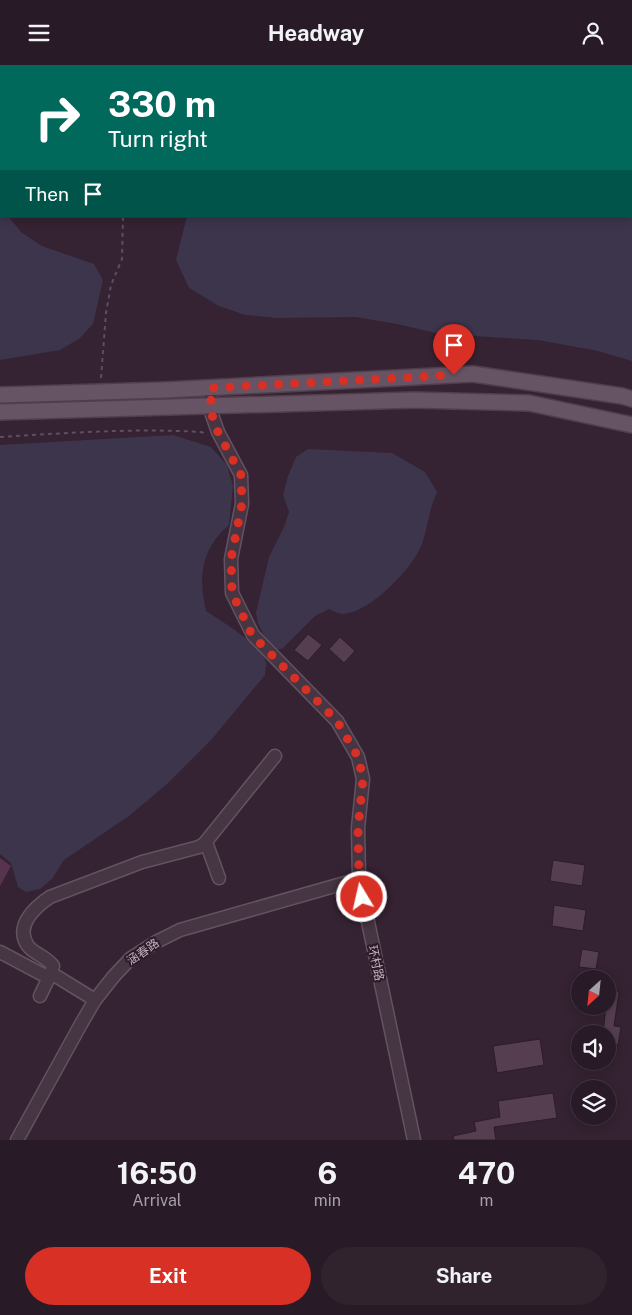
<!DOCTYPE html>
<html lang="en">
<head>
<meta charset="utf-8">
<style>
	:root { --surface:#281a26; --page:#30232e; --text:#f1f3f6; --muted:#a5a1a7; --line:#443843; --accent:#d93025 }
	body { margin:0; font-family:"Public Sans","Noto Sans SC",sans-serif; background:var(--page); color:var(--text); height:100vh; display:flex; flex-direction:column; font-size:19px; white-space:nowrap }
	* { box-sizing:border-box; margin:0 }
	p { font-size:16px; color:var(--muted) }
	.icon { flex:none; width:28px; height:28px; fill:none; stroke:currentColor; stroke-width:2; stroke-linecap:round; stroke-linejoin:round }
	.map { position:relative; height:1075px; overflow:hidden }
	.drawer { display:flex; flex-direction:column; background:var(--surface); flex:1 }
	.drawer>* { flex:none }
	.guide { position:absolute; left:0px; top:0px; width:632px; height:152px; box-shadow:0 2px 12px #0003,0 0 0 1px var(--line); background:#00695c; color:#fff; overflow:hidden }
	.needle { width:32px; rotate:207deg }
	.buttons { position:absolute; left:571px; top:905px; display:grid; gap:10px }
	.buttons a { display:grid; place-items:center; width:45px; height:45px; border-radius:50%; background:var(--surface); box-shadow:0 2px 12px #0003,0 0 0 1px var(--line); font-size:25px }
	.pin { position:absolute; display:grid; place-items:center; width:42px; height:42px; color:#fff; margin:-51px -21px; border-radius:50% 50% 50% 0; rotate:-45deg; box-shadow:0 0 5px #0007 }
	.pin .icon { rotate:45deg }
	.me { position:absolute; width:55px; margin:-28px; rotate:351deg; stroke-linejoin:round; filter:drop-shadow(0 0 4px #0008) }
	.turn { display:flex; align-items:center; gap:18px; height:105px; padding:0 25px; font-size:22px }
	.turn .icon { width:65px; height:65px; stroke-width:2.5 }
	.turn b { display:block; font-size:35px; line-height:42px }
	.then { display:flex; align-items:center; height:48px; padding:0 25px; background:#0003; gap:10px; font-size:19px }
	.eta { display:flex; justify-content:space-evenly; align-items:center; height:85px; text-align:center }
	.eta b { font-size:30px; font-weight:700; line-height:35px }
	.primary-button { display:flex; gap:10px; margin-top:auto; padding:10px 25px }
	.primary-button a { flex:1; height:58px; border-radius:30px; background:var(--accent); color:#fff; font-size:20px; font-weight:700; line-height:58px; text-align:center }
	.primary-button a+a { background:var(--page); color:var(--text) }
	header { display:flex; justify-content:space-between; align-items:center; height:65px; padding:0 25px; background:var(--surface); font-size:22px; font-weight:700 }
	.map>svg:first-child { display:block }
	.green { fill:#3d354b }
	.water { fill:#573350 }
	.building { fill:#563e51; stroke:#2d1c2a }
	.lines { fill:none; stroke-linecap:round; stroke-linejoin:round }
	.minor-casing { stroke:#645261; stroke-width:15 }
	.major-casing { stroke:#503e4c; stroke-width:18 }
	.path { stroke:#5d4e61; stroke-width:2; stroke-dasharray:4 4; stroke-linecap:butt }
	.minor { stroke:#463543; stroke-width:12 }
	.major { stroke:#665363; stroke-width:15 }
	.route { stroke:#d93025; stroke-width:9; stroke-dasharray:0 16.2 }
	.labels { text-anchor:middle; stroke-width:4; stroke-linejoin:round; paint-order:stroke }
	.street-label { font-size:12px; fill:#c3afbe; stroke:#2b1b28 }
</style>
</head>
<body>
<header><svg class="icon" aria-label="menu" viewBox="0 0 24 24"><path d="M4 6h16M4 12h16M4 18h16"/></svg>Headway<svg class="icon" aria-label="person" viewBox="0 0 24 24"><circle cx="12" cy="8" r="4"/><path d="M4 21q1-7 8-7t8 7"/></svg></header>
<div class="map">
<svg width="632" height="1075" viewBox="0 0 632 1075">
	<rect width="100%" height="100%" fill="#352232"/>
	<g class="green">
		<path d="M 0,0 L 92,1 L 1,1 L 0,116 Z"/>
		<path d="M 175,0 L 632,0 L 632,296 L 598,286 L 538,275 L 440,269 L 397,259 L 356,252 L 277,253 L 245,250 L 219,241 L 189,223 L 176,195 L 187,151 L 631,151 L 631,1 L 174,1 Z"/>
		<path d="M 0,140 L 1,151 L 8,151 L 22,168 L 42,181 L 94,199 L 103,215 L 93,259 L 79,274 L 60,285 L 0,295 Z"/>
		<path d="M 173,370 L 211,382 L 227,400 L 233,421 L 229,460 C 201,484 198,512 206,546 C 221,556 262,580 266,598 C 267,601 265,606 265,610 L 212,674 L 167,719 L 129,751 L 64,795 L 52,814 L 40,824 L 26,827 L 18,822 L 11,798 L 0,789 L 0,380 Z"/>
		<path d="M 308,384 L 392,388 L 425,407 L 437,427 C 429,444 428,462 422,479 C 413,503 370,548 343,549 C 339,549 333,546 329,544 L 315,551 L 282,584 L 277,584 L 263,569 L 258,558 L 256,548 L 269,492 L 284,462 L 289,447 L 283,430 L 288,411 L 296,392 Z"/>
	</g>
	<path class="water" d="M 0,793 L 11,801 L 0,821 Z"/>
	<g class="building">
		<path d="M 308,569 L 322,580 L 308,596 L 294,585 Z"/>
		<path d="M 340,572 L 355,586 L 344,598 L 329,584 Z"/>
		<path d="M 553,795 L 585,800 L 582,821 L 550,816 Z"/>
		<path d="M 554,840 L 586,845 L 583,866 L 552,861 Z"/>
		<path d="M 582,884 L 599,887 L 596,904 L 579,902 Z"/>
		<path d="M 608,925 L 619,927 L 614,961 L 621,962 L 618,980 L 608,978 L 608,969 L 603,969 L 606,941 L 608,941 Z"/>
		<path d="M 540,974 L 544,1000 L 497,1008 L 493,981 Z"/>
		<path d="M 553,1028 L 557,1053 L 494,1062 L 496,1075 L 454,1075 L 453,1071 L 476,1066 L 474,1057 L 500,1052 L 498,1036 Z"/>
	</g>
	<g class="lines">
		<g class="minor-casing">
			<g id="minor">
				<path d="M 210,323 L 212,350 L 218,367 L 241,410 L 242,439 L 231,494 L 232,528 L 253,570 L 337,656 L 358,692 L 363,714 L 358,763 L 359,814 L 414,1075"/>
				<path d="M 206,777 L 219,813"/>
				<path d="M 0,887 L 49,913"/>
				<path d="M 51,908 L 95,935"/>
				<path d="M 40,931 L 51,908 L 53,901 C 47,892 34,889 28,881 C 14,861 35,842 50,832 L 142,797 L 199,782 L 204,779 L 275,691"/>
				<path d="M 17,1075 L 81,959 L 95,935 L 114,911 L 131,893 L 156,877 L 180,865 L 359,814"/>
			</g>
		</g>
		<g class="major-casing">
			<g id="major">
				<path d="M 0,330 L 165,325 L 473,309 L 622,331 L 632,334"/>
				<path d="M 0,347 L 414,335 L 529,338 L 632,360"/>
			</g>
		</g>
		<g class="path">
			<path d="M 103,0 L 104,1"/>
			<path d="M 149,0 L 154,1"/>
			<path d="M 121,1 L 121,0"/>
			<path d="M 170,1 L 173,0"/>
			<path d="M 101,313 L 106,248 L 111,220 L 122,194 L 123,151"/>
			<path d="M 0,372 C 67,368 134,363 201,367 L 206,369"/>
		</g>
		<use href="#minor" class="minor"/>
		<use href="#major" class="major"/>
	</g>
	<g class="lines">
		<path class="route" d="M 362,832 L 359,814 L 358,763 L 363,714 L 358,692 L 337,656 L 252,570 L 232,528 L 231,494 L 242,439 L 241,410 L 218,367 L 212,350 L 210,323 L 454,310"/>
	</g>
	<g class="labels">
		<g class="street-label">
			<text transform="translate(143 887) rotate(-35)" y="4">涵春路</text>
			<text transform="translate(376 898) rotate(78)" y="4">环村路</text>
		</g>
	</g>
</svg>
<div class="buttons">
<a><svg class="needle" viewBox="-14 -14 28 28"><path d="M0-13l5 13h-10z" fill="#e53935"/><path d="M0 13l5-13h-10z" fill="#a5a1a7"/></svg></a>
<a><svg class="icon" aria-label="sound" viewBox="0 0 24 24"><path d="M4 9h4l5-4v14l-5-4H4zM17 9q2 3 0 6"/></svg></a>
<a><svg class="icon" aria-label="layers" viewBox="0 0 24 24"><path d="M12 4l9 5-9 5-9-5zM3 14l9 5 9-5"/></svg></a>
</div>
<div class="pin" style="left:454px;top:310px;background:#d93025"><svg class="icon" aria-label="arrive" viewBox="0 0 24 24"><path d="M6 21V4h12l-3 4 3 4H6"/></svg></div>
<svg class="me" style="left:362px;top:832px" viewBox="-20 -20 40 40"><circle r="17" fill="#d93025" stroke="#fff" stroke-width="3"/><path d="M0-11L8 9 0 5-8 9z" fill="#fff"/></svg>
<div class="guide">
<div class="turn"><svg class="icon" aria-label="right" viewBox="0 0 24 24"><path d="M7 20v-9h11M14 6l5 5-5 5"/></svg><div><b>330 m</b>Turn right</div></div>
<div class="then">Then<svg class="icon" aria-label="arrive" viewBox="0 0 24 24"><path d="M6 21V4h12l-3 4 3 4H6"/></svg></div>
</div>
</div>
<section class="drawer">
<div class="eta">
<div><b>16:50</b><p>Arrival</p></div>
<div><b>6</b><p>min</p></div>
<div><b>470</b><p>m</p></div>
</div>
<div class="primary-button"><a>Exit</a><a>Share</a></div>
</section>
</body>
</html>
